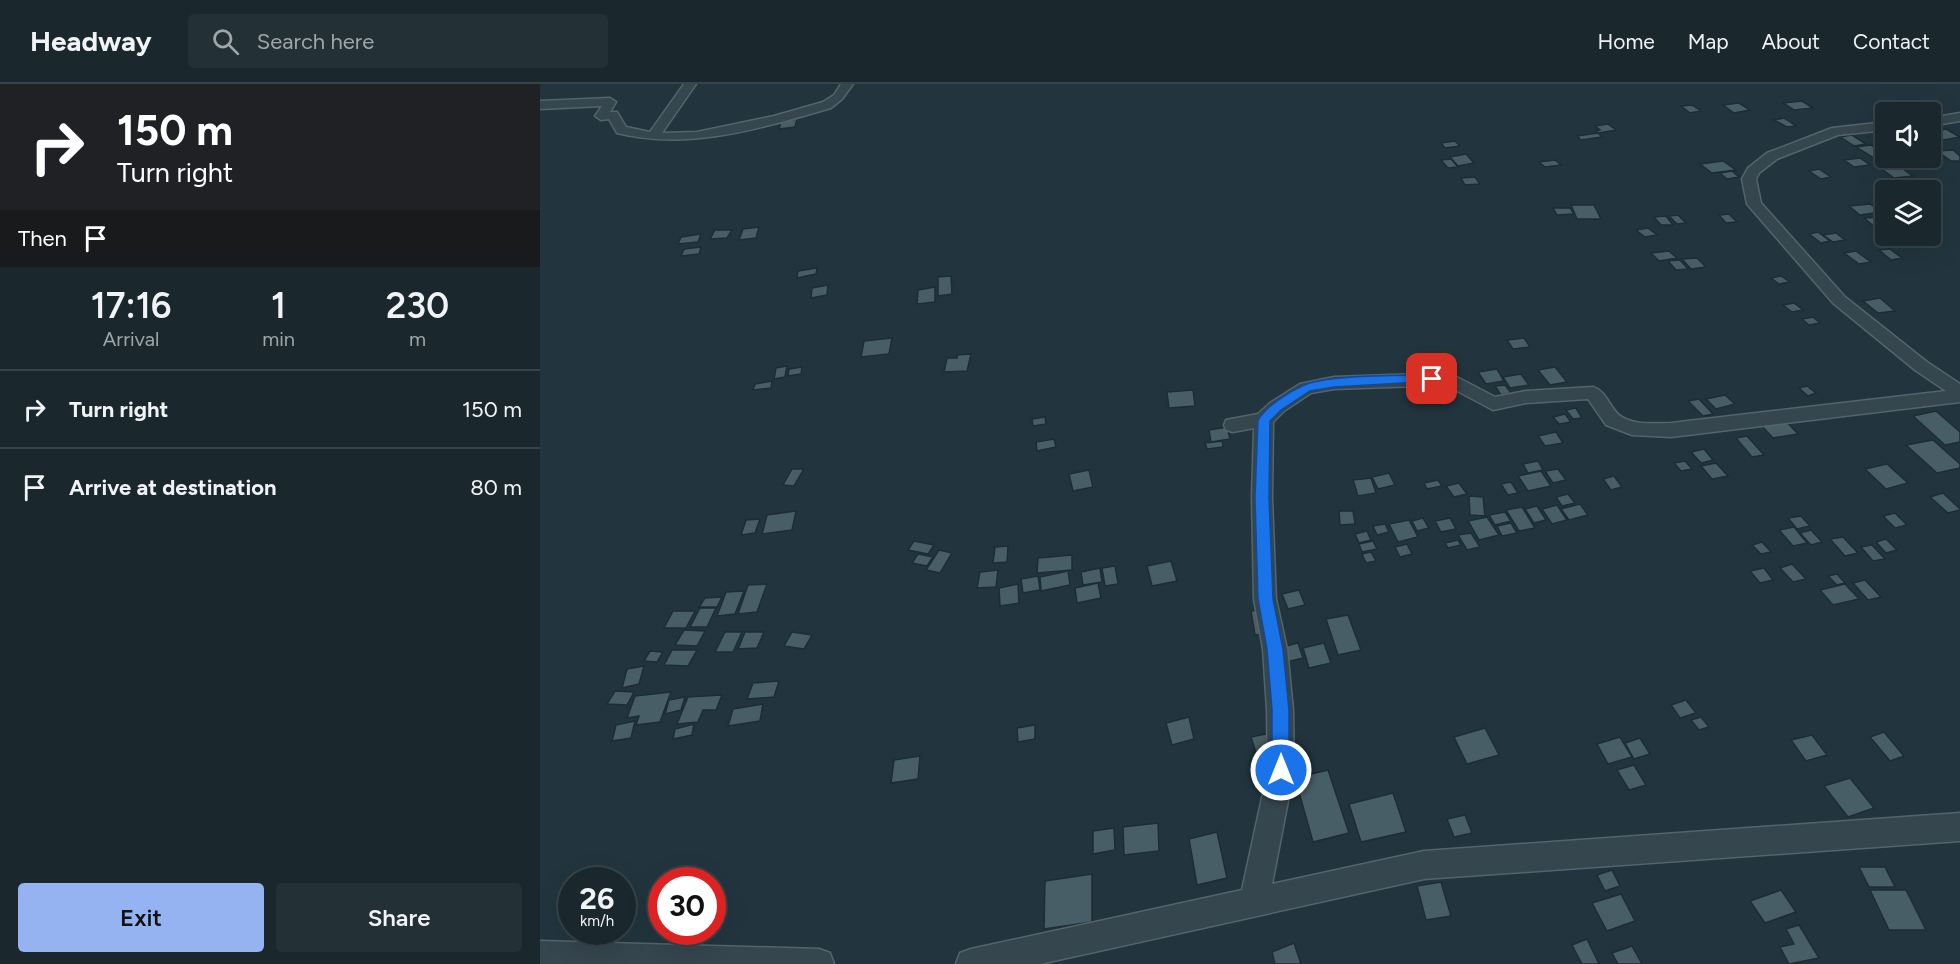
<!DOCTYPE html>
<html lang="en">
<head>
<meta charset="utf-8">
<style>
	:root { --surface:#1a282e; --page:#233036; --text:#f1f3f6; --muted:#9fa6aa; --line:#38444a; --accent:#95b2f1 }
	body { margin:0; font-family:Figtree,sans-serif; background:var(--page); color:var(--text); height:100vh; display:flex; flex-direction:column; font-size:22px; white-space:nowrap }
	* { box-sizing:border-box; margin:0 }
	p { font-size:20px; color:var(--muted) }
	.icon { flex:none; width:33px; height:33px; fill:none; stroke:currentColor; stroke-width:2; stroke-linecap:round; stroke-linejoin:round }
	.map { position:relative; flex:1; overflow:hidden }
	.panel { display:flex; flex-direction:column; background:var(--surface); width:540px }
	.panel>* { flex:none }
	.guide { background:#202124; color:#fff; overflow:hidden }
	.fabs { position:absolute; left:1335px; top:18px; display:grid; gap:12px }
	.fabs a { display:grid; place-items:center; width:66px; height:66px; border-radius:6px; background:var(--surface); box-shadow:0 6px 24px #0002,0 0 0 2px var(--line); font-size:30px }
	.speed { position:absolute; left:18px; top:783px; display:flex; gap:12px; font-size:30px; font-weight:700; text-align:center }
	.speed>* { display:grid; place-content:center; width:78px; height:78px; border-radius:50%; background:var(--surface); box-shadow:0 6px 24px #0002,0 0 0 2px var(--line); line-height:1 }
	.speed small { font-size:15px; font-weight:400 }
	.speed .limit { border:9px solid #d22; background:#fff; color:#111 }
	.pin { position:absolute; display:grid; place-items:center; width:51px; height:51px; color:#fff; margin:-26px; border-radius:12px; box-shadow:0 3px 9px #0006 }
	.me { position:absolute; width:66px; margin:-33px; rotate:0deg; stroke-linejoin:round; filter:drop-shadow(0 0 4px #0008) }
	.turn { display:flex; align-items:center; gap:21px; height:126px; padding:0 18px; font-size:27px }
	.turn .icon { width:78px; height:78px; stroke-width:2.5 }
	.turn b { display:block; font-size:42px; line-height:51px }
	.then { display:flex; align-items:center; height:57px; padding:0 18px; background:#0003; gap:12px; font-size:22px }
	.eta { display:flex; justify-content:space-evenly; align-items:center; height:102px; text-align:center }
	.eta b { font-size:36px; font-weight:600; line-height:42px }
	.action { display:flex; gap:12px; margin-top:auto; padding:12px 18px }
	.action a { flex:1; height:69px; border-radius:6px; background:var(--accent); color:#111; font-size:24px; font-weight:600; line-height:69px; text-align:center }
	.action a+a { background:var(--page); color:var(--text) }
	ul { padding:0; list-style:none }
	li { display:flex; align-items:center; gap:18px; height:78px; padding:0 18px; border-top:2px solid var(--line) }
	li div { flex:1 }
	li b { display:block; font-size:22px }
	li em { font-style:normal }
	header { display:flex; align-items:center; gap:36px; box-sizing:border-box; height:84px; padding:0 30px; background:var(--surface); border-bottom:2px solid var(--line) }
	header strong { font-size:28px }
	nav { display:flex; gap:33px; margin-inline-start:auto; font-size:21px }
	.search { width:420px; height:54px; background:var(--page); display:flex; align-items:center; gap:15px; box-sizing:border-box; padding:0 21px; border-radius:6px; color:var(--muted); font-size:22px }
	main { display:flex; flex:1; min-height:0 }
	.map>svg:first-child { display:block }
	.building { fill:#485e67; stroke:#1d2d34; stroke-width:1.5 }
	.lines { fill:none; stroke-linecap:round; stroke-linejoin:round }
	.minor-casing { stroke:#54646b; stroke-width:3 }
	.minor { fill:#36464e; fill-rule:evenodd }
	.route { fill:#1a73e8; stroke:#114b97; stroke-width:1.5 }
</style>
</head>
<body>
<header>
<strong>Headway</strong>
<div class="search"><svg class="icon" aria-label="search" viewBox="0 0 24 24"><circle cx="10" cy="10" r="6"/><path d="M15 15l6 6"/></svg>Search here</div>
<nav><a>Home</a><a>Map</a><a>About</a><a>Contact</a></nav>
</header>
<main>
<section class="panel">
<div class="guide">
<div class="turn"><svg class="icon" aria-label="right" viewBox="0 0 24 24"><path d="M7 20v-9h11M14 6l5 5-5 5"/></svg><div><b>150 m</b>Turn right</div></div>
<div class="then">Then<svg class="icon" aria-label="arrive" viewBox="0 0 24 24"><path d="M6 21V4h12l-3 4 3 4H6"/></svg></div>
</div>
<div class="eta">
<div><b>17:16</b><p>Arrival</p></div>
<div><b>1</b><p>min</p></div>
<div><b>230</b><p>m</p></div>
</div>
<ul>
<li><svg class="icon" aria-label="right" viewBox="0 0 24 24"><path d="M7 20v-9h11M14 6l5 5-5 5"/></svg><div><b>Turn right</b></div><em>150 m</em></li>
<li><svg class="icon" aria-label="arrive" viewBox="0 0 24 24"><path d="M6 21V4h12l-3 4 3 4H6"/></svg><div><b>Arrive at destination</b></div><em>80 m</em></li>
</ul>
<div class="action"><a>Exit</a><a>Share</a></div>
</section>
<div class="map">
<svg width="1420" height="880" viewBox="0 0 1420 880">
	<rect width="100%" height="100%" fill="#22353e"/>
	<g class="building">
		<path d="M 1262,17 L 1273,24 L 1254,26 L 1243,19 Z"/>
		<path d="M 1199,19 L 1210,26 L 1194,29 L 1183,21 Z"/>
		<path d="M 1152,21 L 1161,27 L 1150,29 L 1141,22 Z"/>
		<path d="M 1244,34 L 1256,42 L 1247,43 L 1234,36 Z"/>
		<path d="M 257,35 L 255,43 L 239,45 L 241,37 Z"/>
		<path d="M 1068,40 L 1076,46 L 1059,49 L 1056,47 L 1060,46 L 1055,42 Z"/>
		<path d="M 1406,45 L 1420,53 L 1403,56 L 1390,49 Z"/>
		<path d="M 1058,49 L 1062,53 L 1041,56 L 1037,52 Z"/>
		<path d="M 1312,51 L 1326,60 L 1314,62 L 1300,53 Z"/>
		<path d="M 915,57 L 920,62 L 905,64 L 901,59 Z"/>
		<path d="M 1331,61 L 1346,70 L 1346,71 L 1332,73 L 1316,63 Z"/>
		<path d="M 1413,66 L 1420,72 L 1420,77 L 1411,77 L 1397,67 Z"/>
		<path d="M 926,70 L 934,79 L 918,82 L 910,73 Z"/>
		<path d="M 1346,72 L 1346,74 L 1352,74 L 1362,80 L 1350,82 L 1336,73 Z"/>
		<path d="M 1320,74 L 1330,81 L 1314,83 L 1304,76 Z"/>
		<path d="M 911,75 L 918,83 L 908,84 L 901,76 Z"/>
		<path d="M 1015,76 L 1021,81 L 1005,83 L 999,78 Z"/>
		<path d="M 1183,77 L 1196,86 L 1172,89 L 1160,80 Z"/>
		<path d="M 1357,81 L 1373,92 L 1354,94 L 1339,83 Z"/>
		<path d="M 1279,85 L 1291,93 L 1281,95 L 1269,87 Z"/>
		<path d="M 1192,87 L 1199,93 L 1187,95 L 1180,89 Z"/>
		<path d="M 935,93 L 940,100 L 925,101 L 921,94 Z"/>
		<path d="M 1330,120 L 1342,128 L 1320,131 L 1309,122 Z"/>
		<path d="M 1031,121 L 1054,121 L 1061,135 L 1037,135 Z"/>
		<path d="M 1013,124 L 1030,124 L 1034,130 L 1017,131 Z"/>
		<path d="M 1189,130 L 1197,138 L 1186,139 L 1179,131 Z"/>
		<path d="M 1138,131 L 1146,139 L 1137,140 L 1129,132 Z"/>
		<path d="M 1126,132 L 1133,141 L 1121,141 L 1114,133 Z"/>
		<path d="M 1343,133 L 1346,135 L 1346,144 L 1336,144 L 1324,134 Z"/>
		<path d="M 219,143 L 216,154 L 199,156 L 203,145 Z"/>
		<path d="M 1108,144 L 1117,151 L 1105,153 L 1096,146 Z"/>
		<path d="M 1346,144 L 1346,152 L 1363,152 L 1370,158 L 1350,158 L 1337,145 Z"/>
		<path d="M 175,146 L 192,146 L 187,154 L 170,155 Z"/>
		<path d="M 1278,148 L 1290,157 L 1281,159 L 1269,150 Z"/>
		<path d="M 1296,149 L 1305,156 L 1293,158 L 1283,151 Z"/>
		<path d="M 161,150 L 158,158 L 138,160 L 141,153 Z"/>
		<path d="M 161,163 L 159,170 L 141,172 L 144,165 Z"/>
		<path d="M 1350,165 L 1362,174 L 1351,176 L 1339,166 Z"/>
		<path d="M 1129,167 L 1137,174 L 1119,177 L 1111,169 Z"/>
		<path d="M 1316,167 L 1331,178 L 1319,180 L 1304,169 Z"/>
		<path d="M 1157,174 L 1166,183 L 1151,185 L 1142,175 Z"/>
		<path d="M 1140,176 L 1148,185 L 1136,186 L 1128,177 Z"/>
		<path d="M 277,184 L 276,190 L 257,194 L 258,187 Z"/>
		<path d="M 411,192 L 412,210 L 398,212 L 398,193 Z"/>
		<path d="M 1241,192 L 1250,198 L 1239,200 L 1231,194 Z"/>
		<path d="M 288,201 L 287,211 L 271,214 L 272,204 Z"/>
		<path d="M 395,203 L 395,218 L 377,220 L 378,206 Z"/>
		<path d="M 1340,214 L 1355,227 L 1338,229 L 1323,217 Z"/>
		<path d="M 1254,219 L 1263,226 L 1252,228 L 1243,221 Z"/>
		<path d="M 1273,233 L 1280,239 L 1269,241 L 1262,235 Z"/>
		<path d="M 352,254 L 349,270 L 321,273 L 324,257 Z"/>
		<path d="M 984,254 L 990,263 L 973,265 L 967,256 Z"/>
		<path d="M 431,270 L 427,287 L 404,288 L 407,274 L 417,274 L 417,271 Z"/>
		<path d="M 247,282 L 245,293 L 234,295 L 236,284 Z"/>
		<path d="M 262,283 L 261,290 L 248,292 L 249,285 Z"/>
		<path d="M 1015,283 L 1027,298 L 1010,301 L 998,286 Z"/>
		<path d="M 957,285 L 964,297 L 946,300 L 938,288 Z"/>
		<path d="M 981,290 L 989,301 L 970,304 L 963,293 Z"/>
		<path d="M 232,297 L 231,304 L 213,306 L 215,300 Z"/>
		<path d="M 908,299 L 913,307 L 902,309 L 897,301 Z"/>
		<path d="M 965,301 L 971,309 L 961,311 L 955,302 Z"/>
		<path d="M 1267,302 L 1276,309 L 1268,312 L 1259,304 Z"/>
		<path d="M 653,306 L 655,322 L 629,324 L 627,308 Z"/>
		<path d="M 1185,311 L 1195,320 L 1176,325 L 1166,315 Z"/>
		<path d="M 1159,315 L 1173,330 L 1163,332 L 1148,317 Z"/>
		<path d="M 1036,324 L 1042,334 L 1033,335 L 1026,326 Z"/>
		<path d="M 1396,327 L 1420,348 L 1420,358 L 1405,361 L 1373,332 Z"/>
		<path d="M 1025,330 L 1031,338 L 1019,340 L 1013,333 Z"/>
		<path d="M 505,333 L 506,340 L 493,342 L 492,335 Z"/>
		<path d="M 1245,336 L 1258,350 L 1233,354 L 1220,340 Z"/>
		<path d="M 687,343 L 690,355 L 671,358 L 669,346 Z"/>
		<path d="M 1016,348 L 1023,359 L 1005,362 L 998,352 Z"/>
		<path d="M 1207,352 L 1224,371 L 1212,373 L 1196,354 Z"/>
		<path d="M 514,355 L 516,363 L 497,367 L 496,358 Z"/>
		<path d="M 1393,356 L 1420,380 L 1420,384 L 1397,389 L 1366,361 Z"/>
		<path d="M 682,357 L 683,363 L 667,365 L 665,359 Z"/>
		<path d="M 1164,365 L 1173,376 L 1161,379 L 1151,368 Z"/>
		<path d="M 998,377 L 1003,386 L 988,389 L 983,380 Z"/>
		<path d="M 1145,377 L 1152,385 L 1141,387 L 1134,379 Z"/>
		<path d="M 1176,379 L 1188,392 L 1172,395 L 1161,382 Z"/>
		<path d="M 1347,380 L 1368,399 L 1346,405 L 1325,385 Z"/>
		<path d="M 252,385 L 264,385 L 254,402 L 243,401 Z"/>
		<path d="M 1018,385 L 1026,396 L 1013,399 L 1005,387 Z"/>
		<path d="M 549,386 L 553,403 L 533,407 L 529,390 Z"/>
		<path d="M 1001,387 L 1011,402 L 988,407 L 978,392 Z"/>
		<path d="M 849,389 L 855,401 L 838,405 L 832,393 Z"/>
		<path d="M 1074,392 L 1082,403 L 1071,406 L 1063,395 Z"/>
		<path d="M 831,394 L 836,409 L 818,412 L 813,396 Z"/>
		<path d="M 898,396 L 902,402 L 887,405 L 884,399 Z"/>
		<path d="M 971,398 L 978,409 L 968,411 L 961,400 Z"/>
		<path d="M 919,399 L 927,410 L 914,413 L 906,402 Z"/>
		<path d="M 1403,409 L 1420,425 L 1420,426 L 1408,429 L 1390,413 Z"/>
		<path d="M 1028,410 L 1035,419 L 1022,422 L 1016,413 Z"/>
		<path d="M 929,412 L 943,413 L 945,432 L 930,431 Z"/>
		<path d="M 1040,420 L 1048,431 L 1029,436 L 1021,425 Z"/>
		<path d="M 1017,421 L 1027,436 L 1012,440 L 1002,425 Z"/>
		<path d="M 997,422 L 1006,436 L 994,439 L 985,425 Z"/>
		<path d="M 982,423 L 995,444 L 979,447 L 966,426 Z"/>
		<path d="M 256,427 L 252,446 L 222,450 L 227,431 Z"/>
		<path d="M 799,427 L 813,427 L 815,440 L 800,441 Z"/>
		<path d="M 965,428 L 971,437 L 955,441 L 949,431 Z"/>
		<path d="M 1355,429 L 1367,441 L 1355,444 L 1343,432 Z"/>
		<path d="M 1261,432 L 1270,442 L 1257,445 L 1248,434 Z"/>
		<path d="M 947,433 L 959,451 L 939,456 L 928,437 Z"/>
		<path d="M 883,434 L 889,444 L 877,447 L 872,437 Z"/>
		<path d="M 910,434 L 916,445 L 901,448 L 895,437 Z"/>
		<path d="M 220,435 L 215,449 L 201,451 L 206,436 Z"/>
		<path d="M 869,436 L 878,453 L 858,458 L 849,440 Z"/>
		<path d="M 971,439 L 977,449 L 962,452 L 957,442 Z"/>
		<path d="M 845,440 L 849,448 L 837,451 L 833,442 Z"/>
		<path d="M 1254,443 L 1267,459 L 1253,462 L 1239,446 Z"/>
		<path d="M 1271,446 L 1282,458 L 1271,461 L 1260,449 Z"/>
		<path d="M 827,447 L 831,456 L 819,459 L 815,450 Z"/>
		<path d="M 931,449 L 940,463 L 927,466 L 918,451 Z"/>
		<path d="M 1303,453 L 1318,469 L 1305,472 L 1290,455 Z"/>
		<path d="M 1346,455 L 1357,466 L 1346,469 L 1336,458 Z"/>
		<path d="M 918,456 L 921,461 L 908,464 L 905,459 Z"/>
		<path d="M 374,457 L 394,461 L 388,470 L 368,466 Z"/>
		<path d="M 833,457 L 837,465 L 822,468 L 819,460 Z"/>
		<path d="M 1222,458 L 1231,468 L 1221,470 L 1212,461 Z"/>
		<path d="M 867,460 L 872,470 L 860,473 L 855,463 Z"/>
		<path d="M 1332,461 L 1345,475 L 1333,477 L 1321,463 Z"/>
		<path d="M 468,462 L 467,478 L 453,479 L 455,463 Z"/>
		<path d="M 399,466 L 412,469 L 400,489 L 386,486 Z"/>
		<path d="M 831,468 L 836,477 L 826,479 L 822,470 Z"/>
		<path d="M 378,470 L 393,473 L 387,482 L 372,479 Z"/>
		<path d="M 532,471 L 532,486 L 497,489 L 498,474 Z"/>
		<path d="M 631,477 L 637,497 L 612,502 L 607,482 Z"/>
		<path d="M 1252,480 L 1266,495 L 1253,498 L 1240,484 Z"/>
		<path d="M 575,482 L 578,500 L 565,502 L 562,484 Z"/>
		<path d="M 560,484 L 562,498 L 543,501 L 541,488 Z"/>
		<path d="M 1224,484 L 1233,496 L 1220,499 L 1210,487 Z"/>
		<path d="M 458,486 L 456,503 L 437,504 L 440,488 Z"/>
		<path d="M 528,487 L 530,501 L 501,507 L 500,493 Z"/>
		<path d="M 1297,490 L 1305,499 L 1297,501 L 1288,492 Z"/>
		<path d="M 498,492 L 500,506 L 483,509 L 481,495 Z"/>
		<path d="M 1325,496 L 1341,513 L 1328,516 L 1313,499 Z"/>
		<path d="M 558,499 L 561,514 L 537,519 L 535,504 Z"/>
		<path d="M 227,500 L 217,528 L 198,530 L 208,501 Z"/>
		<path d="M 478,500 L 479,519 L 460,522 L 459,504 Z"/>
		<path d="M 1305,500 L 1319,515 L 1293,521 L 1280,506 Z"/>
		<path d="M 759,506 L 765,521 L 748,525 L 742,510 Z"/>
		<path d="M 204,507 L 195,530 L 177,532 L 186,508 Z"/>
		<path d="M 182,513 L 177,523 L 159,523 L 165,514 Z"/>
		<path d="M 160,524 L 176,524 L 167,543 L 150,543 Z"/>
		<path d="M 726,525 L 731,549 L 715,551 L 711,527 Z"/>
		<path d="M 133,527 L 155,527 L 146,544 L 124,544 Z"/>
		<path d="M 808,531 L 821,566 L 798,571 L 786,535 Z"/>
		<path d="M 144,546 L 165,547 L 157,562 L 135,561 Z"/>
		<path d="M 185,548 L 202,548 L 193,568 L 175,568 Z"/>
		<path d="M 205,548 L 224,548 L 217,564 L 198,565 Z"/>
		<path d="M 252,548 L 272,551 L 264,565 L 244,562 Z"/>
		<path d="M 758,559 L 763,574 L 743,579 L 738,564 Z"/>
		<path d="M 784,559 L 791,579 L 769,584 L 763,564 Z"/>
		<path d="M 132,566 L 157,566 L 148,582 L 124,581 Z"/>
		<path d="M 110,567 L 123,568 L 117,578 L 104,577 Z"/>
		<path d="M 104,582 L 99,600 L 82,604 L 87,585 Z"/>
		<path d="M 239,597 L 234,613 L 207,615 L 213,599 Z"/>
		<path d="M 75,607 L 94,608 L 87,621 L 67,620 Z"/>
		<path d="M 131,608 L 120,638 L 96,641 L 99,632 L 87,634 L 95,612 Z"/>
		<path d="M 182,611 L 176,626 L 163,626 L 158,638 L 137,640 L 148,613 Z"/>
		<path d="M 145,613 L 141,626 L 125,630 L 129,616 Z"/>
		<path d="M 1146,616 L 1156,629 L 1140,634 L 1131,621 Z"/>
		<path d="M 223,620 L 220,637 L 188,642 L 193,625 Z"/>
		<path d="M 649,633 L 654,655 L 632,661 L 626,639 Z"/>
		<path d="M 1161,633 L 1169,643 L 1159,646 L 1151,636 Z"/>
		<path d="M 95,637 L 91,654 L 72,657 L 76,641 Z"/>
		<path d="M 154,640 L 152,651 L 133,655 L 135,645 Z"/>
		<path d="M 495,641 L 495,655 L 478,658 L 477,644 Z"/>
		<path d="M 945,644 L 959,671 L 927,680 L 914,653 Z"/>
		<path d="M 1344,648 L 1364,672 L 1350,677 L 1330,653 Z"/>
		<path d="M 731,649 L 735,664 L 716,669 L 711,653 Z"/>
		<path d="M 1272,651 L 1287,671 L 1266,677 L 1251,656 Z"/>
		<path d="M 1080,653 L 1092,673 L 1068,680 L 1057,660 Z"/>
		<path d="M 1100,654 L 1110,670 L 1094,675 L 1085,659 Z"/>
		<path d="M 380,672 L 378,695 L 351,699 L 354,676 Z"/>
		<path d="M 1094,681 L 1106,701 L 1089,706 L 1077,686 Z"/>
		<path d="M 788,686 L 809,749 L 773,758 L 755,694 Z"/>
		<path d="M 1310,694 L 1334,724 L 1308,733 L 1284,702 Z"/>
		<path d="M 853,709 L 866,748 L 821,758 L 809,720 Z"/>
		<path d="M 925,731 L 932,749 L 914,753 L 907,735 Z"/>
		<path d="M 618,739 L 619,767 L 584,771 L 583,743 Z"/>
		<path d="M 574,744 L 575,766 L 553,770 L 553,747 Z"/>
		<path d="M 677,748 L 687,794 L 657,801 L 649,755 Z"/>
		<path d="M 1319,783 L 1345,783 L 1355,803 L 1329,803 Z"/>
		<path d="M 1072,786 L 1080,802 L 1065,807 L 1057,791 Z"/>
		<path d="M 552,790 L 552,838 L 504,845 L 505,797 Z"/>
		<path d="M 901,798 L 911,832 L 886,836 L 877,802 Z"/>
		<path d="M 1241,806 L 1256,828 L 1225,839 L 1210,817 Z"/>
		<path d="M 1330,806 L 1366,806 L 1386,846 L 1349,846 Z"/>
		<path d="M 1081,810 L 1095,837 L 1067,847 L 1052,819 Z"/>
		<path d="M 1259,841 L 1279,874 L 1249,880 L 1240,863 L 1254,860 L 1246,845 Z"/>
		<path d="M 1047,855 L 1059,880 L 1042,880 L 1032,861 Z"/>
		<path d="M 754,859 L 761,880 L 735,880 L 732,868 Z"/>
		<path d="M 1092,862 L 1102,880 L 1078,880 L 1072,869 Z"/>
	</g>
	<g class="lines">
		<g class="minor-casing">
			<g id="minor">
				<path d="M 144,0 L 156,0 L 122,49 L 157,48 L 234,32 L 283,18 L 294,11 L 301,0 L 313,0 L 302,15 L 291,24 C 221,44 150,67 77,49 L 69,35 L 61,36 L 55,32 L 62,22 L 0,25 L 0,17 L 70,14 L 76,18 L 70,28 L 77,28 L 86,43 L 110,48 Z"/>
				<path d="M 1420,29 L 1420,37 L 1390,42 L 1390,34 Z"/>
				<path d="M 1346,38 L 1346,46 L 1298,51 L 1237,75 L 1219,89 L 1216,95 L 1221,119 L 1305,213 L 1387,278 L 1420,300 L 1420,318 L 1131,353 L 1092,351 L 1066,341 L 1048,315 L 986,319 L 953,326 L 906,301 L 794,305 L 771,309 L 744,327 L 733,338 L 732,414 L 736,515 L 747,565 L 753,626 L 754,686 L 732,800 L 884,767 L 1420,729 L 1420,757 L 884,795 L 500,880 L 416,880 L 420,869 L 431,865 L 702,806 L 728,686 L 727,626 L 723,565 L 714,515 L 712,414 L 714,344 L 693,348 L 686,346 L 684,341 L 686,336 L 718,330 L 730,319 L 760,300 L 794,293 L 909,289 L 955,313 L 986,307 L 1053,303 C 1066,307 1069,322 1079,331 C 1092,342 1115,339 1131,339 L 1406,307 L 1375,286 L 1293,219 L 1207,120 L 1202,95 L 1208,84 L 1227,69 L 1292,44 Z"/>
				<path d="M 0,857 L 279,865 L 290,869 L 294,880 L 0,880 Z"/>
			</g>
		</g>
		<use href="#minor" class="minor"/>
	</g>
	<path class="route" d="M 892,291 L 898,295 L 897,297 L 794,303 L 770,307 L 741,326 L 730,337 L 729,414 L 733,515 L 743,565 L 749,626 L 749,686 L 747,692 L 741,694 L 735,692 L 732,686 L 732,626 L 727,565 L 718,515 L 715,414 L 718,336 C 727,322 747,309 762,302 C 786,290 863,292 892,291 Z"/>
</svg>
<div class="fabs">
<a><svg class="icon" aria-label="sound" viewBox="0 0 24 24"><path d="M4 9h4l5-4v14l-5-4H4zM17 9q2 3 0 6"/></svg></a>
<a><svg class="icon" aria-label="layers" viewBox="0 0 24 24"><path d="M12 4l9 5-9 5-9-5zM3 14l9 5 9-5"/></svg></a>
</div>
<div class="speed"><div>26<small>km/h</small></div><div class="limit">30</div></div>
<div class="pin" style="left:892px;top:295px;background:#d93025"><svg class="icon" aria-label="arrive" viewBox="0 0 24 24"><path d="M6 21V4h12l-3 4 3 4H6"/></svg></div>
<svg class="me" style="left:741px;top:686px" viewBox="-20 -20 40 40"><circle r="17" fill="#1a73e8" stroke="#fff" stroke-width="3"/><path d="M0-11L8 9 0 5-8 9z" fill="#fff"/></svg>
</div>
</main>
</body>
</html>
